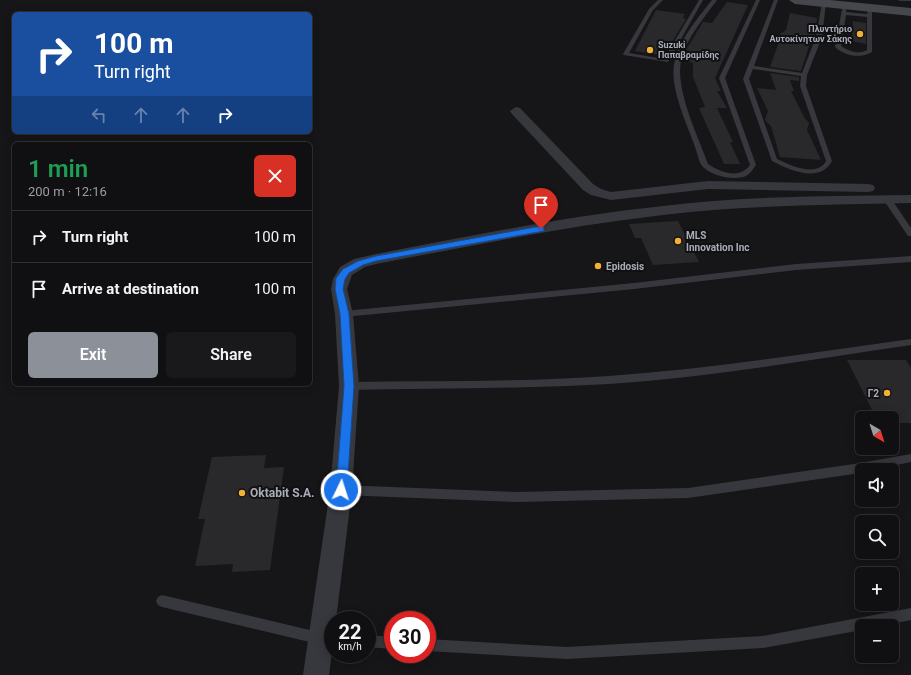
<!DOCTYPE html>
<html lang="en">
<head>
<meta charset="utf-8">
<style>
	:root { --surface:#101012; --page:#19191b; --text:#f1f3f6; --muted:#9c9d9f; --line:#303032; --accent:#8c9099 }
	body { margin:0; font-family:Roboto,sans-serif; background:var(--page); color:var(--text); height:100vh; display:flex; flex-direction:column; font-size:15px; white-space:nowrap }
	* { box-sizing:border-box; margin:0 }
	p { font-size:13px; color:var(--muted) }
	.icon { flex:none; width:22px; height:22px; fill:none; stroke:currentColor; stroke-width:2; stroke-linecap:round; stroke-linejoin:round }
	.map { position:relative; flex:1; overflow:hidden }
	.side { position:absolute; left:12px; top:142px; width:300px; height:244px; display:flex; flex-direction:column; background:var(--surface); border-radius:6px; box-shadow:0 2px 10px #0003,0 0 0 1px var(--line) }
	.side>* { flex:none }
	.hud { position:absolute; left:12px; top:12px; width:300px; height:122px; border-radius:6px; box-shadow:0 2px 10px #0003,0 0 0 1px var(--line); background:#1a4fa0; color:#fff; overflow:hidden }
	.needle { width:26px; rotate:141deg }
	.controls { position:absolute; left:855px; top:411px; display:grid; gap:8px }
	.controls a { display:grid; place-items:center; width:44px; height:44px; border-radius:6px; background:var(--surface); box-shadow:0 2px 10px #0003,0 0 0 1px var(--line); font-size:20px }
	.speed { position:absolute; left:324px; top:611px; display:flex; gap:8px; font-size:20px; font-weight:700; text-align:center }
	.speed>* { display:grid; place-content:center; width:52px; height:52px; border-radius:50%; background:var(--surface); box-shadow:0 2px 10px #0003,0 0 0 1px var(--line); line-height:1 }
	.speed small { font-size:10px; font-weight:400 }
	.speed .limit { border:6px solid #d22; background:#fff; color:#111 }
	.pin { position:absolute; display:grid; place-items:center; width:34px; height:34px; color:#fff; margin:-41px -17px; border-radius:50% 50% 50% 0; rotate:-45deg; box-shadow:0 0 4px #0007 }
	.pin .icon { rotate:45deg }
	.me { position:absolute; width:44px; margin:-22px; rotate:4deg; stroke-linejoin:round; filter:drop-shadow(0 0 3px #0008) }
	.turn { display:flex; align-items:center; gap:14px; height:84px; padding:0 16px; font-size:18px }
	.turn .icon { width:52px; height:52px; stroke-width:2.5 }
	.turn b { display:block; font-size:28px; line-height:34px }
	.lanes { display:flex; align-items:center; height:38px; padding:0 16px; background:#0003; justify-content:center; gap:20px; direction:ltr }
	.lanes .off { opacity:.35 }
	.round { display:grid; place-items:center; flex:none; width:42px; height:42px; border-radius:6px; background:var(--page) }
	.headline { display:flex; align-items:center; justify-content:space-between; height:68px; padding:0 16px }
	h1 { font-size:24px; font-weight:600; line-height:30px; color:#1e9e55 }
	.button { display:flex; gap:8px; margin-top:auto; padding:8px 16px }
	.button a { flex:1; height:46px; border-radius:6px; background:var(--accent); color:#fff; font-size:16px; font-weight:600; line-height:46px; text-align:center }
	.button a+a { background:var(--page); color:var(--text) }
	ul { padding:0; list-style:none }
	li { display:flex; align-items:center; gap:12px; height:52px; padding:0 16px; border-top:1px solid var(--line) }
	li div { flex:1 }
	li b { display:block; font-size:15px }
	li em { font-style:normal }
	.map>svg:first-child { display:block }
	.building { fill:#29292c }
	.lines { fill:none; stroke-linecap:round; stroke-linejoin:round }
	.lane { fill:#37383d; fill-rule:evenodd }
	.street { fill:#37383d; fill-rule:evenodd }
	.secondary { fill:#45474d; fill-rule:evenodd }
	.route { fill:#1a73e8; stroke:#114b97 }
	.poi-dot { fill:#f2b134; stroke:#111113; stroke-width:1.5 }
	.labels { text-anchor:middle; stroke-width:4; stroke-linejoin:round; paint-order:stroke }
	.far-poi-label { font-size:9px; font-weight:bold; fill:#a8adb8; stroke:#111113; text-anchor:end }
	.poi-label { font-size:10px; font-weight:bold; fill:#a8adb8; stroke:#111113; text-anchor:start }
	.near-poi-label { font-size:12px; font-weight:bold; fill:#a8adb8; stroke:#111113; text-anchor:start }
</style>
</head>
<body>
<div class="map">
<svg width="911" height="675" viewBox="0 0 911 675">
	<rect width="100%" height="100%" fill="#161618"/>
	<g class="building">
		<path d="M 727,2 L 748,5 L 715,78 L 721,91 L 717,91 L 727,108 L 717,108 L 733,142 L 730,142 L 740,164 L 724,164 L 699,108 L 705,107 L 693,77 L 693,63 L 689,62 L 693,52 L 686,50 L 703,22 L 712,23 Z"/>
		<path d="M 656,10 L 685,14 L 683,18 L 686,19 L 669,47 L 664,46 L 660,55 L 635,51 Z"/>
		<path d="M 790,13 L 817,18 L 814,39 L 809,46 L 801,71 L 770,67 L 779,42 L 780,34 L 786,30 Z"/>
		<path d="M 853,21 L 866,23 L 866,44 L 852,41 Z"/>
		<path d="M 770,73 L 799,77 L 799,81 L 790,80 L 794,91 L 791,91 L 804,117 L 809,123 L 807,130 L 821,160 L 780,157 L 771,126 L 765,120 L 768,111 L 757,88 L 776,90 Z"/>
		<path d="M 678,221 L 699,262 L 653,265 L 641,238 L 635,238 L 629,224 Z"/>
		<path d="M 847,360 L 906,360 L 911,368 L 911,423 L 892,423 L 892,418 L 876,418 Z"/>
		<path d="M 266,455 L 264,468 L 284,467 L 270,570 L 232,572 L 233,564 L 195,566 L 205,519 L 198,519 L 212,457 Z"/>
	</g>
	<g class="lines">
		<g class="lane">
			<path d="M 658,0 L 663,0 L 653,10 L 629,53 L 664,59 L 699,0 L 703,0 L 668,62 L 624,55 L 623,54 L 649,9 Z"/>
			<path d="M 712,0 L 717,0 C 704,18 688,36 682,57 C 673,86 698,136 708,164 C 720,172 739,180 750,165 L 719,78 L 756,0 L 760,0 L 725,78 L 756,165 C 753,169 751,173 746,176 C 734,181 712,176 703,167 C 699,163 698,155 696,150 C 688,126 670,90 674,65 C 678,41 697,19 712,0 Z"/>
			<path d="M 774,0 L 778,0 L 754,66 L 802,73 L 816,37 L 822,3 L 824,2 L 826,3 L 822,37 L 807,75 L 806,86 L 832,161 C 820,184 789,170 772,161 L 743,79 ZM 753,69 L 801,76 L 800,86 L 826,161 C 816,178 790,165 777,159 L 749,79 Z"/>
			<path d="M 898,0 L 911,0 L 911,1 L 900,1 Z"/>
			<path d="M 843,4 L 847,5 L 846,12 L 867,14 L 869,7 L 873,8 L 872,13 L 872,52 C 860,59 845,56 835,47 ZM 846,15 L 867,17 L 867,50 C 858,55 849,51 841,46 Z"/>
			<path d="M 884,197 L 890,197 L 911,228 L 911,236 L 908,236 L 883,199 Z"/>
			<path d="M 911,256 L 911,262 L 796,270 L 634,289 L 344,317 L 340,314 L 344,311 L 634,283 L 796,264 Z"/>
			<path d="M 911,339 L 911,345 C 810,360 710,377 609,384 C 522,389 435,388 349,390 L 346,389 L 344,386 L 346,383 L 349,382 C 435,381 522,382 609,376 C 710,369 810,353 911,339 Z"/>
			<path d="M 911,454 L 911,462 L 872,470 L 862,470 L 862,472 L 854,474 L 688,498 L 517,502 L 341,495 L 337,493 L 336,490 L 337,487 L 341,485 L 517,492 L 688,488 L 854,464 Z"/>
			<path d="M 162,595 L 322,633 L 333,633 L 333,645 L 322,645 L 162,607 L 158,605 L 156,601 L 158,597 Z"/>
			<path d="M 911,608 L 911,620 L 881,626 L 862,626 L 862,630 L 763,648 L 567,659 L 427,651 L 427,639 L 567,647 L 763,636 Z"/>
			<path d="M 367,635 L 393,637 L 393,649 L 367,647 Z"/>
		</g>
		<g class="street">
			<path d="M 516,107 L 520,108 L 593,184 L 601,189 L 611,192 L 708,181 L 868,184 L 873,185 L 875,188 L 873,191 L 868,192 L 708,189 L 611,200 L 591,195 L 583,190 L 512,114 L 510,111 Z"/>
			<path d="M 911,195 L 911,203 C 828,205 745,205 663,215 C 566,226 471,246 376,264 L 365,267 L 352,275 L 347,289 L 353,314 L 359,386 L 352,490 L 336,620 L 333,620 L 333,644 L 329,675 L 303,675 L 330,490 L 339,386 L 335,314 L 331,289 L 333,279 L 340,267 L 354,259 L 376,254 C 471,236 566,216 663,206 C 745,196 828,196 911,195 Z"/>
		</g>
		<path class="secondary" d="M 789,0 L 830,0 L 911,8 L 911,16 L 795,4 Z"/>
	</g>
	<path class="route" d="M 541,226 L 544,227 L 544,231 L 376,261 L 363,265 L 349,273 L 345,279 L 343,289 L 349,314 L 354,386 L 347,490 L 345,494 L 341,495 L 337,494 L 336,490 L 344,386 L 340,314 L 335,289 L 336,278 L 343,269 L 358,261 L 376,256 Z"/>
	<g class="poi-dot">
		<circle cx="860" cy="34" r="4"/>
		<circle cx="650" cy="50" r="4"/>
		<circle cx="678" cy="241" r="4"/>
		<circle cx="598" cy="266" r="4"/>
		<circle cx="887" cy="393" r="4"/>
		<circle cx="242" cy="493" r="4"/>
	</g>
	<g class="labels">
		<g class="far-poi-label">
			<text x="852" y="32">Πλυντήριο<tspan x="852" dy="10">Αυτοκίνητων Σάκης</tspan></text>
			<text x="658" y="48" text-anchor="start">Suzuki<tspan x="658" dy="10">Παπαβραμίδης</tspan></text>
		</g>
		<g class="poi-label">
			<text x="686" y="239">MLS<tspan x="686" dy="12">Innovation Inc</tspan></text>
			<text x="606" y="270">Epidosis</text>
			<text x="879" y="397" text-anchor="end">Γ2</text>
		</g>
		<g class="near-poi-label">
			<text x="250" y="497">Oktabit S.A.</text>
		</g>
	</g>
</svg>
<div class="controls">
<a><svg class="needle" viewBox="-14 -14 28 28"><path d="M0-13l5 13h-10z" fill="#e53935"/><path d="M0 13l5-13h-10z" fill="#9c9d9f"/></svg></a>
<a><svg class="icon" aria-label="sound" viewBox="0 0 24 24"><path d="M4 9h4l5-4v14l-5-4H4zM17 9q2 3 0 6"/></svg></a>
<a><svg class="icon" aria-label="search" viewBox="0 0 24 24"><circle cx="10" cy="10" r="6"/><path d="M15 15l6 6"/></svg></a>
<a>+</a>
<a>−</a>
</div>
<div class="speed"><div>22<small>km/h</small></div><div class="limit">30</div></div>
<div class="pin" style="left:541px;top:229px;background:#d93025"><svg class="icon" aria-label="arrive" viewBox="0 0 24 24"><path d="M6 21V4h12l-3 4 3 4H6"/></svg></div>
<svg class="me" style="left:341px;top:490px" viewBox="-20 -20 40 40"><circle r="17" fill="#1a73e8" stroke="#fff" stroke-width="3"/><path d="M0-11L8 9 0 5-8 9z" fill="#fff"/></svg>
<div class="hud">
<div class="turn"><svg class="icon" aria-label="right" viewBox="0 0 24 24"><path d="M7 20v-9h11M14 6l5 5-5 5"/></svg><div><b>100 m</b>Turn right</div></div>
<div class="lanes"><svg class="icon off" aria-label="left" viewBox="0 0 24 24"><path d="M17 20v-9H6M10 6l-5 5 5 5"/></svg><svg class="icon off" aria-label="ahead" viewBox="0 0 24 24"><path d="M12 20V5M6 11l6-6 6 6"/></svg><svg class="icon off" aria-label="ahead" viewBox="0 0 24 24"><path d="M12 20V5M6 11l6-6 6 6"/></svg><svg class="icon" aria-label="right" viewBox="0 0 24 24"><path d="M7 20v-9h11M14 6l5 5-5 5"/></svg></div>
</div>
<section class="side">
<div class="headline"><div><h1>1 min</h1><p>200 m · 12:16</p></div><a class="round" style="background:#d93025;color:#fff"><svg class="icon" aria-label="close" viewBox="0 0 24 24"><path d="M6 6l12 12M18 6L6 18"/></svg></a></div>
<ul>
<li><svg class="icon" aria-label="right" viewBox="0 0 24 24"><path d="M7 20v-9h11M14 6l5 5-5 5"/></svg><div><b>Turn right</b></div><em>100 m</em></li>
<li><svg class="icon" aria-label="arrive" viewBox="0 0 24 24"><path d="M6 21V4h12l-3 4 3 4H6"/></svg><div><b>Arrive at destination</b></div><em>100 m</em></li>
</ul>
<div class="button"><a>Exit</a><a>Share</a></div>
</section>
</div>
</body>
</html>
